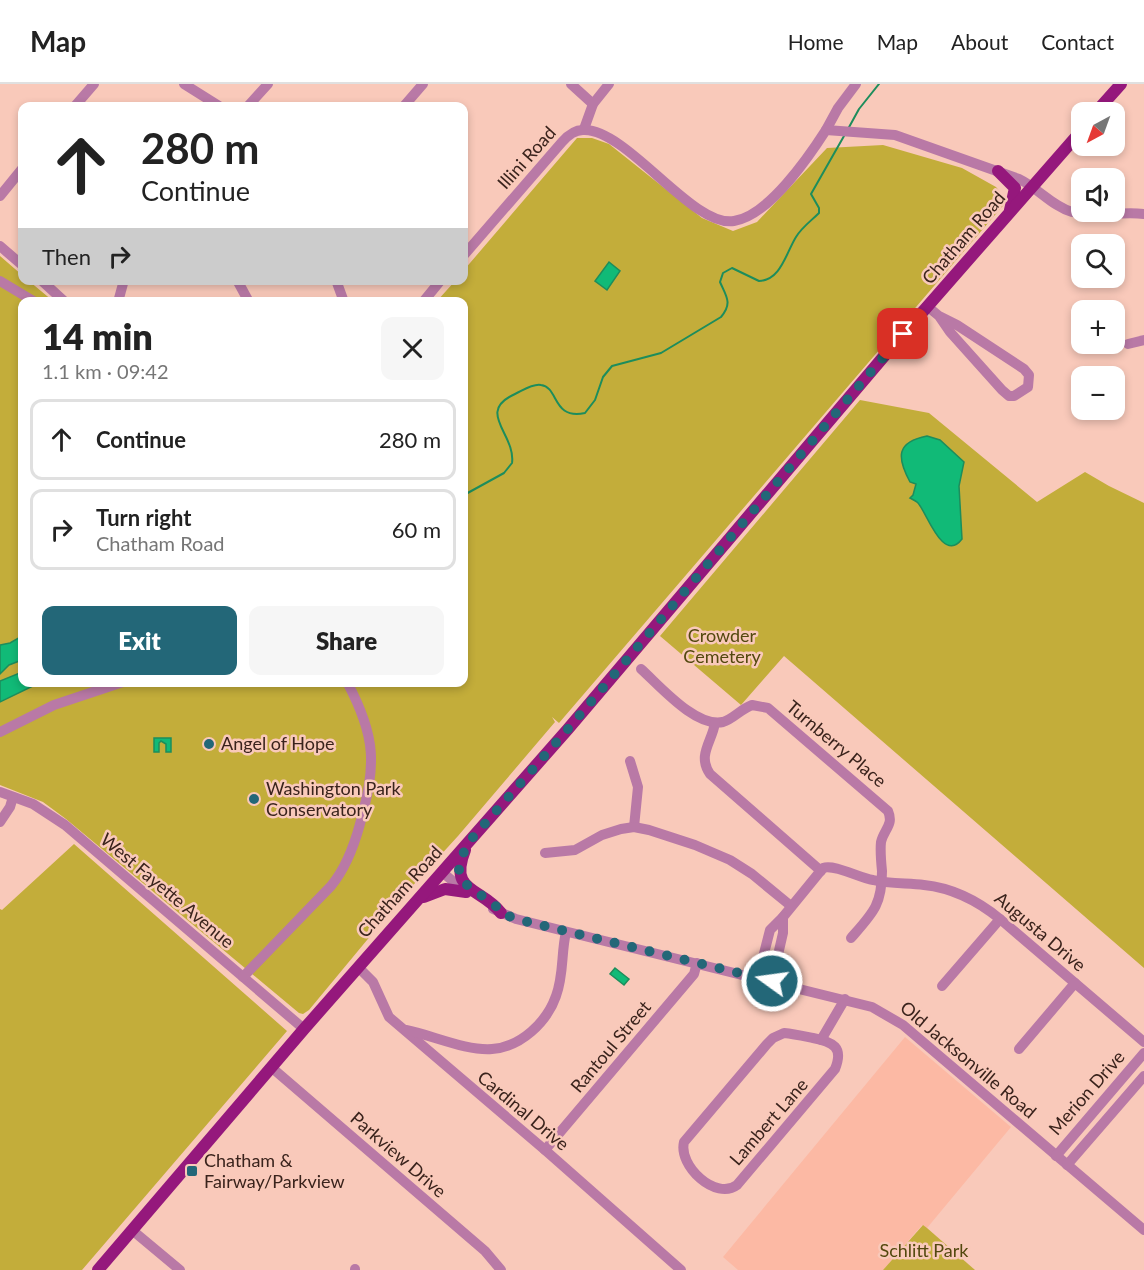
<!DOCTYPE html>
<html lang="en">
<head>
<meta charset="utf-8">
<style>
	:root { --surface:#fff; --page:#f6f6f6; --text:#222; --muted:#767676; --line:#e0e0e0; --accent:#236778 }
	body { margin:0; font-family:Lato,sans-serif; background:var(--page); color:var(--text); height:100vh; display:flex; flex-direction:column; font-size:22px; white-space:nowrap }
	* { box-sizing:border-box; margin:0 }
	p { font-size:20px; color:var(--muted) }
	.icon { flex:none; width:33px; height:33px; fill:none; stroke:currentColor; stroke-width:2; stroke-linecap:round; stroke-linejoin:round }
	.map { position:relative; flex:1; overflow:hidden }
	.side { position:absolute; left:18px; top:213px; width:450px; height:390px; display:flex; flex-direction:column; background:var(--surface); border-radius:12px; box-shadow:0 3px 9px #0003 }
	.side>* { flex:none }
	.top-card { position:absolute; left:18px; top:18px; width:450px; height:183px; border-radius:12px; box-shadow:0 3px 9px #0003; background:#fff; color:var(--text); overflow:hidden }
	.needle { width:39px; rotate:221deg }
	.tools { position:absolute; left:1071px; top:18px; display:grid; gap:12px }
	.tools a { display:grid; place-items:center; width:54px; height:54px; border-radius:12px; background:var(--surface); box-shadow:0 3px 9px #0003; font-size:30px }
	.pin { position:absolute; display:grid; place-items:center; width:51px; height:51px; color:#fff; margin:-26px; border-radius:12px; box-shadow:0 3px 9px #0006 }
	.me { position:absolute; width:66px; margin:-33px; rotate:284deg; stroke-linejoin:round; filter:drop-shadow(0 0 4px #0008) }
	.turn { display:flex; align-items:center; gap:21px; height:126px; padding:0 24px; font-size:27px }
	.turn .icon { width:78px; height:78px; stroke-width:2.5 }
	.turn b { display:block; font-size:42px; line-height:51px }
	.then { display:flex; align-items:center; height:57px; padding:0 24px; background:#0003; gap:12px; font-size:22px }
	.round { display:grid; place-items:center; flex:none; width:63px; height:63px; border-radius:12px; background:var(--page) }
	.overview { display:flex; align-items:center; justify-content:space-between; height:102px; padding:0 24px }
	h1 { font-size:36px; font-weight:800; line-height:45px }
	.button { display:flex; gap:12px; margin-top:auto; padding:12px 24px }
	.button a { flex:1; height:69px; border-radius:12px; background:var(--accent); color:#fff; font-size:24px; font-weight:800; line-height:69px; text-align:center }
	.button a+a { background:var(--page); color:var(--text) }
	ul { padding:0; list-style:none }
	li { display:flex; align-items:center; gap:18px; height:81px; margin:0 12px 9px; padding:0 12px; border:3px solid var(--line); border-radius:12px }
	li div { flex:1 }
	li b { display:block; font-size:22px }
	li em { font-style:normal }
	header { display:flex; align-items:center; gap:36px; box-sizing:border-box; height:84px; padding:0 30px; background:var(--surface); border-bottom:2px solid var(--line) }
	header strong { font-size:28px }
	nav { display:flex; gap:33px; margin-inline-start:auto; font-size:21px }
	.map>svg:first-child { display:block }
	.built { fill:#fcb9a4 }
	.green { fill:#c3ad3a }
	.water { fill:#11ba77; stroke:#1d8d5c; stroke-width:1.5 }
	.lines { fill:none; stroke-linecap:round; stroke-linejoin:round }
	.stream { stroke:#1d8d5c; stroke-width:2 }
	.minor { stroke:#b979a6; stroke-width:10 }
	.major { stroke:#95187c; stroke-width:12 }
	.route { stroke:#236778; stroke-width:10; stroke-dasharray:0 18 }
	.poi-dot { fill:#236778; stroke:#f9c9ba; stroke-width:2 }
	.labels { text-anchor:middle; stroke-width:5; stroke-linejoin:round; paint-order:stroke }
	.street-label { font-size:18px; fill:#3a231c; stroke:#f9c9ba }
	.park-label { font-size:18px; fill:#53480e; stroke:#f9c9ba }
	.poi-label { font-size:18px; fill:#3a231c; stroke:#f9c9ba; text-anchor:start }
</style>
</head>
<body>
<header>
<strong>Map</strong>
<nav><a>Home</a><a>Map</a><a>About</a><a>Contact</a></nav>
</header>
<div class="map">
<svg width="1144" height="1186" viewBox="0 0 1144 1186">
	<rect width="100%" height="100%" fill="#f9c9ba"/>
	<path class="built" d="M 905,953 L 1011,1043 L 927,1144 L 922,1141 L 883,1186 L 738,1186 L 723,1173 Z"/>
	<g class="green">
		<path d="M 577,54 L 592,54 L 609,60 L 702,134 L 733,147 L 757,138 L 827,64 L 883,61 L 962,84 L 996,103 L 1007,117 L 559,639 L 552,633 L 555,638 L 458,752 L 406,809 L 309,926 L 303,930 L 299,929 L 66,735 L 43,718 L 0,701 L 0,172 L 22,191 L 22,196 L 29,197 L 53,217 L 22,218 L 22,598 L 464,598 L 464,218 L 437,217 L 455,197 L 464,196 L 464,186 Z"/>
		<path d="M 860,316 L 929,329 L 1037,418 L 1085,388 L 1109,402 L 1144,419 L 1144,884 L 784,572 L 741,621 L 660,552 Z"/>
		<path d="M 74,760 L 287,947 L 82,1186 L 0,1186 L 0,825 L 2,826 Z"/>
		<path d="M 923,1141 L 927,1144 L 975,1186 L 883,1186 Z"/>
	</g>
	<g class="water">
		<path d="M 609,178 L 620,187 L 607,206 L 595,197 Z"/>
		<path d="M 927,352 L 940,356 L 964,378 L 959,402 L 962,455 C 943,480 927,429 918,419 C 916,417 912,415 910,414 L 913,411 L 916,400 L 910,398 C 896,372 897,358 927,352 Z"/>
		<path d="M 22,552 L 22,576 L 9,581 L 0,590 L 0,561 L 10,559 Z"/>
		<path d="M 22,588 L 22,598 L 39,599 L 0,618 L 0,597 Z"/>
		<path d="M 154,654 L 171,654 L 171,668 L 166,668 L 166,660 L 161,657 L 159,659 L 159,668 L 154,668 Z"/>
		<path d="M 615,884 L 629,895 L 624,901 L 610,890 Z"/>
	</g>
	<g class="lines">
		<g class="stream">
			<path d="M 848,45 L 859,25 L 879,0"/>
			<path d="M 464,411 L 504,389 L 512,379 C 516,350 475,328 515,310 C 522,307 533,299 541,301 C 559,303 552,336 585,329 L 595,316 L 603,293 L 612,282 L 661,269 L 721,233 C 733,219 726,212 720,198 L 723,189 L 732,184 L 759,197 C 781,196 786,169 796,153 C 802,143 811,137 819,129 L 819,124 L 811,110 L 844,52"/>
		</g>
		<g class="minor">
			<path d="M 184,0 L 219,22"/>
			<path d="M 571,0 L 593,20"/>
			<path d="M 75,22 L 94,0"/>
			<path d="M 248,22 L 268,0"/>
			<path d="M 404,22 L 423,0"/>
			<path d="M 584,45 L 593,20 L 609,0"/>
			<path d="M 826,46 L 838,24 L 856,0"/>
			<path d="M 0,112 L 22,85"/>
			<path d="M 0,162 L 22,181"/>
			<path d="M 464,171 L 562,58 C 568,51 576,45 585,46 C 629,47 693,144 734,137 C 768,132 808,74 826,46 L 895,51 L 1019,95 C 1038,104 1052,122 1072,128 C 1095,134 1120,127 1144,130"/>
			<path d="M 41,196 L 65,218"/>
			<path d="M 237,196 L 249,218"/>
			<path d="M 336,196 L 344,218"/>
			<path d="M 0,197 L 35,218"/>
			<path d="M 118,218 L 124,196"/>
			<path d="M 423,218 L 441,196"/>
			<path d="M 927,222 L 939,232 L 957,241 L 1024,285 L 1029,291 L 1028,303 L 1014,312 L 1009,312 L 1002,306 L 950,248 L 939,232"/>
			<path d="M 1128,260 L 1144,256"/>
			<path d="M 641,585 C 660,602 696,644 723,638 C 733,635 741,625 752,621 L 768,624 L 888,727 C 894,741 884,745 881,758 C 880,767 881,777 882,787 C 882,821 873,829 851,854"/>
			<path d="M 715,639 C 712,658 697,671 710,690 L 821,787"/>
			<path d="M 0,648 L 54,621 L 123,598"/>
			<path d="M 630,677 L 638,703 L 634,743"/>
			<path d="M 0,708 L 33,720 L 65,741 L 304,945"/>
			<path d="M 0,738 L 10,723 L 13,713"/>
			<path d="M 545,769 L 575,766 L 602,751 L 621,745 L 634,743 L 649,746 L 695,761 L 730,776 L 752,790 L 791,822"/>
			<path d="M 442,788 L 467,809"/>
			<path d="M 493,825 L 516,835 L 552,844 L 872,923 L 903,941 L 1144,1146"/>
			<path d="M 358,883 L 373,898 L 389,933 L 545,1066 L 681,1186"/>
			<path d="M 243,893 L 331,802 C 346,784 354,762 360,740 C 376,681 377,654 347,598"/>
			<path d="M 758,893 L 770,846 L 783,833 L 823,784 C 835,780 859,794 873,796 C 889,800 907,799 924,801 C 953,804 978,817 1000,835 L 1144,958"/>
			<path d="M 772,897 L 783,849 L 783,833"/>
			<path d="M 942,902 L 1000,835"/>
			<path d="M 406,946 C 432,951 466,967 492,965 C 521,963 547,938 556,912 C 564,891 561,869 566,848"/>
			<path d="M 784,949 C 794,950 803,952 813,954 C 833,958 844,963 835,985 L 737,1101 C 716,1117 678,1082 684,1058 L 767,960 L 773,954 Z"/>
			<path d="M 821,956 L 845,915"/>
			<path d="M 1019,965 L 1075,899"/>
			<path d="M 271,983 L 485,1167 L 501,1186"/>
			<path d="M 545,1066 L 694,890 L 697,879"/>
			<path d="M 1056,1072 L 1144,969"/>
			<path d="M 1067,1081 L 1144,992"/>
			<path d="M 132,1146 L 180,1186"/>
			<path d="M 355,1185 L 355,1186"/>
		</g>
		<g class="major">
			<path d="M 1096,28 L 1121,0"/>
			<path d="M 998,87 L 1015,104 L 1010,126"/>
			<path d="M 465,766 C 448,809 481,803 501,829"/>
			<path d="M 424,813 L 445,805 L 466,808"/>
			<path d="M 98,1186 L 304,945 L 568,645 L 891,264 L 1082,46"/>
		</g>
	</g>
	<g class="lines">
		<path class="route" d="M 772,897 L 516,835 L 501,829 L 495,821 L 468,802 L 460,793 L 459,786 L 460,777 L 468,759 L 568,645 L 903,250"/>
	</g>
	<g class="poi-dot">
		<circle cx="209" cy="660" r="6"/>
		<circle cx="254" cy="715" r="6"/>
		<rect x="186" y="1081" width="12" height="12" rx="3"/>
	</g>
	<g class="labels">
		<g class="street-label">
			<text transform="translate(527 74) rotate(-48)" y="6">Illini Road</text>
			<text transform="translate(964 154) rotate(-49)" y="6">Chatham Road</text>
			<text transform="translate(836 660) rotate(40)" y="6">Turnberry Place</text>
			<text transform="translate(167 807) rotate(40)" y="6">West Fayette Avenue</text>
			<text transform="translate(400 808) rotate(-48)" y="6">Chatham Road</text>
			<text transform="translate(1040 848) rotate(40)" y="6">Augusta Drive</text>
			<text transform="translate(611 963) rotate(-50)" y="6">Rantoul Street</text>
			<text transform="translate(968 976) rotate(40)" y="6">Old Jacksonville Road</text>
			<text transform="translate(1087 1009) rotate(-49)" y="6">Merion Drive</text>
			<text transform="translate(523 1027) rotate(40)" y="6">Cardinal Drive</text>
			<text transform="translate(769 1038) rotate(-49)" y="6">Lambert Lane</text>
			<text transform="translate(398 1071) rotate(41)" y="6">Parkview Drive</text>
		</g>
		<g class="park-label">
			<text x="722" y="558">Crowder<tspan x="722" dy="21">Cemetery</tspan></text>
			<text x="924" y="1173">Schlitt Park</text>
		</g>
		<g class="poi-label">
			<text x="221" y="666">Angel of Hope</text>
			<text x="266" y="711">Washington Park<tspan x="266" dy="21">Conservatory</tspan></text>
			<text x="204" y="1083">Chatham &amp;<tspan x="204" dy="21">Fairway/Parkview</tspan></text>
		</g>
	</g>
</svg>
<div class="tools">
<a><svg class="needle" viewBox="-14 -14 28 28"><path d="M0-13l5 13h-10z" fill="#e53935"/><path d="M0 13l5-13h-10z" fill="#767676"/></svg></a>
<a><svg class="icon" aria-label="sound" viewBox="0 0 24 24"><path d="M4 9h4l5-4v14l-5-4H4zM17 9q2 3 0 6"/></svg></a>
<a><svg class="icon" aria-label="search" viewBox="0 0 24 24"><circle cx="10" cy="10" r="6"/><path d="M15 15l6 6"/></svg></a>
<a>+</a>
<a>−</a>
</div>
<div class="pin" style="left:903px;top:250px;background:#d93025"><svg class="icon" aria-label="arrive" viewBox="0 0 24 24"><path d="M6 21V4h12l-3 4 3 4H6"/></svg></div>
<svg class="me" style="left:772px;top:897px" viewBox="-20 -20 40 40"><circle r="17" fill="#236778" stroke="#fff" stroke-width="3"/><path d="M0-11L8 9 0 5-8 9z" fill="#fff"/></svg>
<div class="top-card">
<div class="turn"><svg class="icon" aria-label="ahead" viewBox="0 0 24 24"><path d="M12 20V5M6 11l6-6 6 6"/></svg><div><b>280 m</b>Continue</div></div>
<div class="then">Then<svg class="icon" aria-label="right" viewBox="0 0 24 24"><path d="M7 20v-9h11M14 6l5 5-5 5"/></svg></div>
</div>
<section class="side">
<div class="overview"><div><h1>14 min</h1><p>1.1 km · 09:42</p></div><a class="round"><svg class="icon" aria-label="close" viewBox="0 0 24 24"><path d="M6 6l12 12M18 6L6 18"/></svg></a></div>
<ul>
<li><svg class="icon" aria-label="ahead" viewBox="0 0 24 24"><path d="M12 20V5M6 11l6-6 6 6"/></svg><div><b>Continue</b></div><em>280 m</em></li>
<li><svg class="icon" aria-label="right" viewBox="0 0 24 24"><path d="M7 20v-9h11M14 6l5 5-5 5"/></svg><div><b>Turn right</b><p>Chatham Road</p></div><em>60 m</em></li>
</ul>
<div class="button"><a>Exit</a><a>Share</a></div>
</section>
</div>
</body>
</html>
